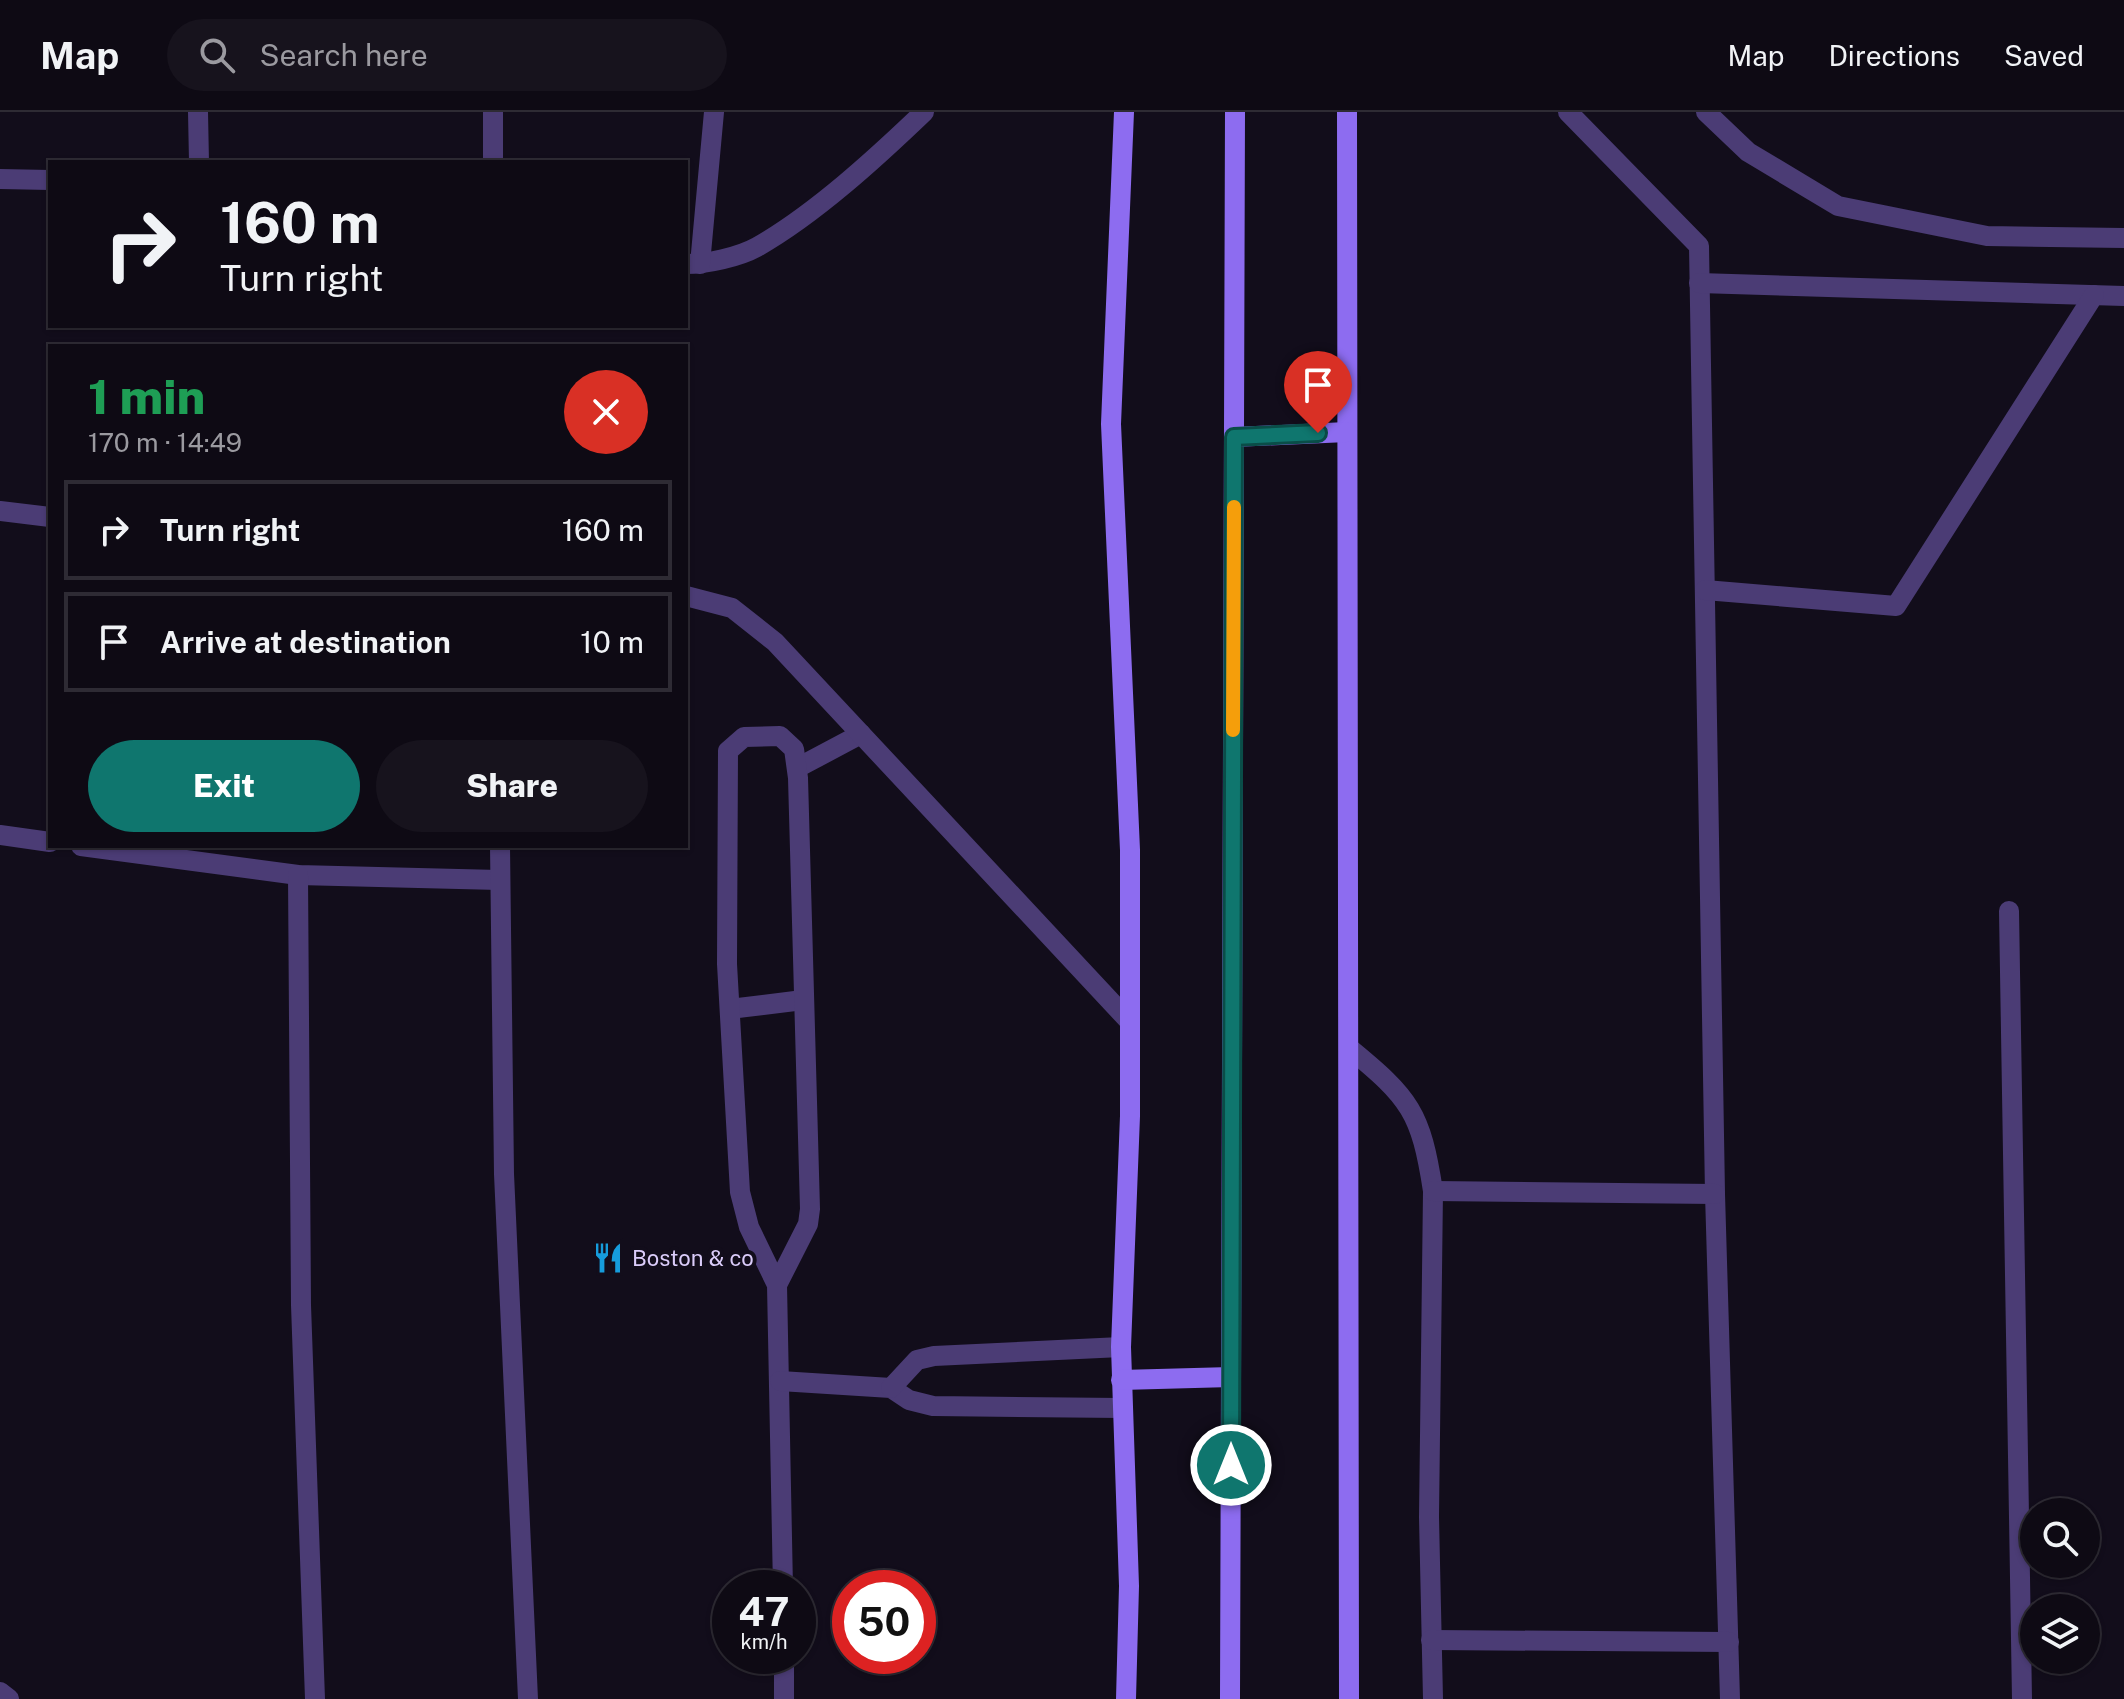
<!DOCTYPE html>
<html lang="en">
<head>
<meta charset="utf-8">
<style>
	:root { --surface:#0e0a14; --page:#17131d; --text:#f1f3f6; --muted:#9b9aa0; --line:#2e2b34; --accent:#0f766e }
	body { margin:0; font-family:"Public Sans",sans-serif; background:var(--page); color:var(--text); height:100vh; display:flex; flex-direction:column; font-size:30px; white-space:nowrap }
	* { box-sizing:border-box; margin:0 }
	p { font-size:26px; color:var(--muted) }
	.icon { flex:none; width:44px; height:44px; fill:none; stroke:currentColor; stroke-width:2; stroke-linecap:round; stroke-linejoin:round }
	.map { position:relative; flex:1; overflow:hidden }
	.drawer { position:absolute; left:48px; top:232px; width:640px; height:504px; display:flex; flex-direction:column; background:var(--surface); border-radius:0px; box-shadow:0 2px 6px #0004,0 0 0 2px var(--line) }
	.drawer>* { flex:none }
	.banner { position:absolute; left:48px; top:48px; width:640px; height:168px; border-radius:0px; box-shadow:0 2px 6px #0004,0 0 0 2px var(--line); background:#0e0a14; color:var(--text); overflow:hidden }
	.controls { position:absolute; left:2020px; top:1386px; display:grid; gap:16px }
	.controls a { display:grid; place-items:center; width:80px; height:80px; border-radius:50%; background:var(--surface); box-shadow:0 2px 6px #0004,0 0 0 2px var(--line); font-size:40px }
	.speed { position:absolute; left:712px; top:1458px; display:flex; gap:16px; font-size:40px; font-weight:700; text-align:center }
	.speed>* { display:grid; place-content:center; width:104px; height:104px; border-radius:50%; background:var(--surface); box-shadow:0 2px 6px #0004,0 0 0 2px var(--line); line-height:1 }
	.speed small { font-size:20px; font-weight:400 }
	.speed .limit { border:12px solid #d22; background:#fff; color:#111 }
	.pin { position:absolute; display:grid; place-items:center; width:68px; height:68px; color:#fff; margin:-82px -34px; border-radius:50% 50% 50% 0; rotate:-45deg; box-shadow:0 0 8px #0007 }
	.pin .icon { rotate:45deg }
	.me { position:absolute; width:88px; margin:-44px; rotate:0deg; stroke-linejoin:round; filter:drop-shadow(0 0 6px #0008) }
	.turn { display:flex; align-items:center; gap:28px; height:168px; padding:0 40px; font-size:36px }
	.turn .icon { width:104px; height:104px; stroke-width:2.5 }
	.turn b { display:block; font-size:56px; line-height:68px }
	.round { display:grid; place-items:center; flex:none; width:84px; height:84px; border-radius:42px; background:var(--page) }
	.summary { display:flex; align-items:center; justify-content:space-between; height:136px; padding:0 40px }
	h1 { font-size:48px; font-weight:800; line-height:60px; color:#1e9e55 }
	.button { display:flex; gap:16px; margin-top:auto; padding:16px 40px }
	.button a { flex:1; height:92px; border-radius:48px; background:var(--accent); color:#fff; font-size:32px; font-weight:800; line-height:92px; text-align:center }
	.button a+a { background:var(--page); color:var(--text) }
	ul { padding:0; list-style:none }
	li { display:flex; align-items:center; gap:24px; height:100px; margin:0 16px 12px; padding:0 24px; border:4px solid var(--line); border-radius:0px }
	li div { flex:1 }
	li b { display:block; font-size:30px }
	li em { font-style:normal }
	header { display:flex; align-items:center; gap:48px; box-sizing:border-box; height:112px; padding:0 40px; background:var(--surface); border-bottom:2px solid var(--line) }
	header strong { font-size:38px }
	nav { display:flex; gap:44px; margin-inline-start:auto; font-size:28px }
	.search { width:560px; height:72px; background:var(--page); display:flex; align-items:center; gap:20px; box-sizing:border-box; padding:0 28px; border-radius:44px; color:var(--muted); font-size:30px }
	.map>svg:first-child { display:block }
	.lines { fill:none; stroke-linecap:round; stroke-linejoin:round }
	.lane { stroke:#4b3c75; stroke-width:20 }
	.street { stroke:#4b3c75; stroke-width:20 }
	.secondary { stroke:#8d6cf0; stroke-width:20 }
	.route-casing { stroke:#0a4d48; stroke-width:20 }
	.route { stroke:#0f766e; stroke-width:14 }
	.slow { stroke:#f59e0b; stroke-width:14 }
	.labels { text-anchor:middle; stroke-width:8; stroke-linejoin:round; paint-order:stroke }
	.poi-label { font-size:22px; fill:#dbccfa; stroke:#120d1b; text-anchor:start }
</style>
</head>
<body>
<header>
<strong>Map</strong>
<div class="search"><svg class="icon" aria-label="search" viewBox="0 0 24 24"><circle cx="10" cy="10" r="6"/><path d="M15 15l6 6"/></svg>Search here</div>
<nav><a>Map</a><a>Directions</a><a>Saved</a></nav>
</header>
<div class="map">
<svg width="2124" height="1587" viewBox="0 0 2124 1587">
	<rect width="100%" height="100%" fill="#120d1b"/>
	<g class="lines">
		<g class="lane">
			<path d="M 1568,0 L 1699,134 L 1715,1082 L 1730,1587"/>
			<path d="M 1706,0 L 1748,40 L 1838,94 L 1987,124 L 2124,126"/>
			<path d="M 1699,171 L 2124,184"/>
			<path d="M 1705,478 L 1896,494 L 2094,183"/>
			<path d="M 797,656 L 861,622"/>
			<path d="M 2009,799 L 2022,1587"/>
			<path d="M 730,897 L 803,888"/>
			<path d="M 1349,936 C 1410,986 1421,1000 1433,1079 L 1429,1405 L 1433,1587"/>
			<path d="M 1433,1079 L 1715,1082"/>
			<path d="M 777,1173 L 808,1112 L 810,1097 L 798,666 L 794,637 L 780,624 L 744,625 L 728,639 L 727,852 L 740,1080 L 749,1115 L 777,1173 L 783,1476"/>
			<path d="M 780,1269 L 891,1276 L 909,1288 L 933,1294 L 1122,1296"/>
			<path d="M 891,1276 L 917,1248 L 934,1244 L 1121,1235"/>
			<path d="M 1431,1528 L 1729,1530"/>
			<path d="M 784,1544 L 784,1587"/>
		</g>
		<g class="street">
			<path d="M 198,0 L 199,50"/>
			<path d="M 493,50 L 493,0"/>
			<path d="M 0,67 L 50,68"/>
			<path d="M 686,152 C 707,152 739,145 757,135 C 815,102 876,46 924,0"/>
			<path d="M 700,152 L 714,0"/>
			<path d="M 0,399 L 50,405"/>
			<path d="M 686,484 L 732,496 L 775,530 L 1130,910"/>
			<path d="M 0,723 L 50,730"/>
			<path d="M 81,734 L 298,763 L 499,768"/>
			<path d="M 500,734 L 504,1062 L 528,1587"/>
			<path d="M 298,763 L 301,1193 L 315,1587"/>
			<path d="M 0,1580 L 9,1587"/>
		</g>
		<g class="secondary">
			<path d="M 1124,0 L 1111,312 L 1130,738 L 1130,1004 L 1121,1235 L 1129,1474 L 1126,1587"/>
			<path d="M 1347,0 L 1349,1587"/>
			<path d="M 1234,325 L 1347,320"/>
			<path d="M 1121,1268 L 1231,1265"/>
			<path d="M 1230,1587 L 1235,0"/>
		</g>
	</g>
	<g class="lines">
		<g class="route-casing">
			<path id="route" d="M 1231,1353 L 1234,325 L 1318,321"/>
		</g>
		<use href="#route" class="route"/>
		<path class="slow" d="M 1233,618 L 1234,395"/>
	</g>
	<defs>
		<g id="restaurant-bare" transform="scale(2.4)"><path d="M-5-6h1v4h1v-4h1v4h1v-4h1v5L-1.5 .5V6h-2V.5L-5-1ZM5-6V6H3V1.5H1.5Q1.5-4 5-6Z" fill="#169cdc" stroke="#120d1b" stroke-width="2.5" paint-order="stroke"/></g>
	</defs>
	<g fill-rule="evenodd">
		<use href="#restaurant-bare" x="608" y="1146"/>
	</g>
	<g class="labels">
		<g class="poi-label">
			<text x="632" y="1154">Boston &amp; co</text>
		</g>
	</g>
</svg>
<div class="controls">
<a><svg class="icon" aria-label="search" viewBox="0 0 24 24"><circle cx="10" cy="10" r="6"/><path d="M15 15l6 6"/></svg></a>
<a><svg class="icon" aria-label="layers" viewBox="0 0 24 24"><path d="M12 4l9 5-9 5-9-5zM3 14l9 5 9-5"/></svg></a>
</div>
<div class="speed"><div>47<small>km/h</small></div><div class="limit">50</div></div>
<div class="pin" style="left:1318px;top:321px;background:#d93025"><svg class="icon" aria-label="arrive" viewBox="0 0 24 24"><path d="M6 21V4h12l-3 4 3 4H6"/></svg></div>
<svg class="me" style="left:1231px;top:1353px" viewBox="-20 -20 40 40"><circle r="17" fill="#0f766e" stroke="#fff" stroke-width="3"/><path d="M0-11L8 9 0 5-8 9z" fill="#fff"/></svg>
<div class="banner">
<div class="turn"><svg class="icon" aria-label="right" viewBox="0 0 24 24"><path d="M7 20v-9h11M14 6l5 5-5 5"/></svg><div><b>160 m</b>Turn right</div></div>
</div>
<section class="drawer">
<div class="summary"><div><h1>1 min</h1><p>170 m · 14:49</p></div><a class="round" style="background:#d93025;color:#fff"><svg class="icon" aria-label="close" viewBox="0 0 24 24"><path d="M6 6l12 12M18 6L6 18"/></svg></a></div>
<ul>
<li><svg class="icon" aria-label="right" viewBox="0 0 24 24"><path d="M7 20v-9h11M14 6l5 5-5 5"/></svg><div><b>Turn right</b></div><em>160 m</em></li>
<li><svg class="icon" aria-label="arrive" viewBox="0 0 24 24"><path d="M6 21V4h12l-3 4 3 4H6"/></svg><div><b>Arrive at destination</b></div><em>10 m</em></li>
</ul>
<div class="button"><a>Exit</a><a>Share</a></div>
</section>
</div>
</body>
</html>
